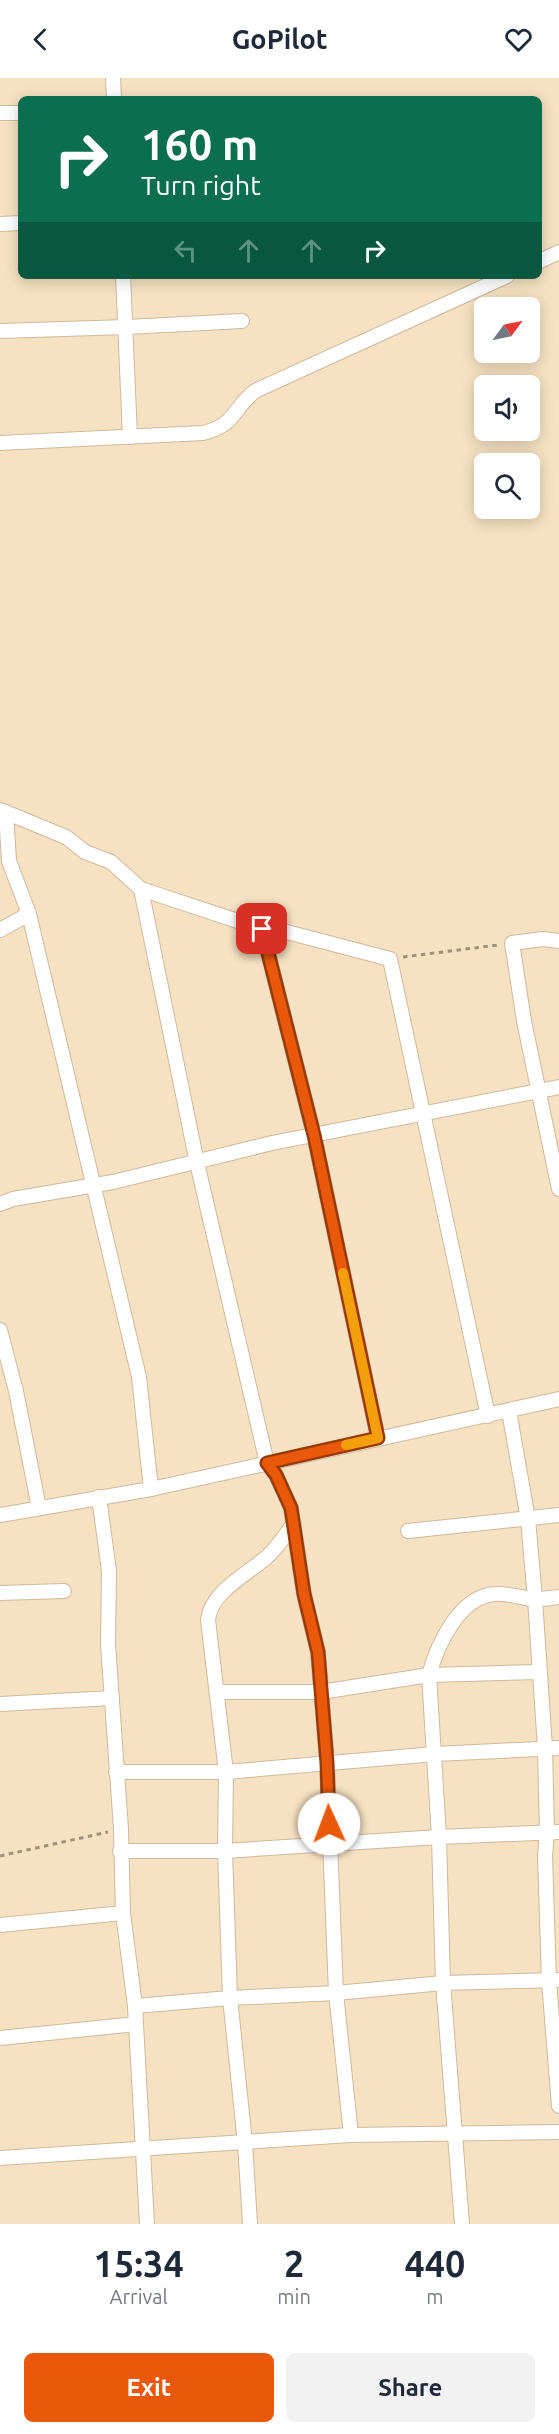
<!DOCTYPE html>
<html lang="en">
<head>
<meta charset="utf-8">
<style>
	:root { --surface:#fff; --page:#f2f2f3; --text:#1f2937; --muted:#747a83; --accent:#ea580c }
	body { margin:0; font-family:Ubuntu,sans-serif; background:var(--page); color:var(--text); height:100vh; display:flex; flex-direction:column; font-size:22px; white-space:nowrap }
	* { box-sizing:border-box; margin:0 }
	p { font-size:20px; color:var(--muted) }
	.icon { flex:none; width:33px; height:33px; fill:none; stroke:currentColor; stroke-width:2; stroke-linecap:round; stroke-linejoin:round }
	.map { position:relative; height:2146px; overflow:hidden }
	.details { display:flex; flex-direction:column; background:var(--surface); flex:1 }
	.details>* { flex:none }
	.hud { position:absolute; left:18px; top:18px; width:524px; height:183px; border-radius:9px; box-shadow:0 3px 15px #0003; background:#0b6e4f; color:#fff; overflow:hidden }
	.needle { width:39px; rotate:57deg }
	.fabs { position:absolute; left:474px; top:219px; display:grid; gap:12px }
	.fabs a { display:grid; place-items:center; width:66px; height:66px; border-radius:9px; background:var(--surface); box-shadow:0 3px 15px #0003; font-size:30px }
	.pin { position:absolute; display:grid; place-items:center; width:51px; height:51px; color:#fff; margin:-26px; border-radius:12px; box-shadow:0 3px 9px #0006 }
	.me { position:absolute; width:66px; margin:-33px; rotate:358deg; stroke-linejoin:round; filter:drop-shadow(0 0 4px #0008) }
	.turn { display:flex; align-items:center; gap:21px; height:126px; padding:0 24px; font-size:27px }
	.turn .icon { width:78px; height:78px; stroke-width:2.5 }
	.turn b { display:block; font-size:42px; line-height:51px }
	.lanes { display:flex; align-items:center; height:57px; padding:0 24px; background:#0003; justify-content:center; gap:30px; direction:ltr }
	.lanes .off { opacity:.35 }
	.eta { display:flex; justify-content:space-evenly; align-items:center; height:102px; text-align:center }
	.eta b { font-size:36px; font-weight:700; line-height:42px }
	.button { display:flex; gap:12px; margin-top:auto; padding:12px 24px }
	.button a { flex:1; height:69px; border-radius:9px; background:var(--accent); color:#fff; font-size:24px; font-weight:700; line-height:69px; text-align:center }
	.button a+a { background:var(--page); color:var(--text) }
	header { display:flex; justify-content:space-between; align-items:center; height:78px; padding:0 24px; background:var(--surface); font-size:27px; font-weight:700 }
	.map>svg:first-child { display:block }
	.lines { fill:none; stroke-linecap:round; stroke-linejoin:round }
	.minor-casing { stroke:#ceba9c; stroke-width:16 }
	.path { stroke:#a0917a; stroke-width:3; stroke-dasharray:4.5 4.5; stroke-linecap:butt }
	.minor { stroke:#fff; stroke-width:14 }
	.route-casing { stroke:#983908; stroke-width:15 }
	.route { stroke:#ea580c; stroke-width:10 }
	.slow { stroke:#f59e0b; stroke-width:10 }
</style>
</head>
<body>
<header><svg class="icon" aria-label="back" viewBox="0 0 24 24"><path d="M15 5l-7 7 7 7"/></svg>GoPilot<svg class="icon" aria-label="heart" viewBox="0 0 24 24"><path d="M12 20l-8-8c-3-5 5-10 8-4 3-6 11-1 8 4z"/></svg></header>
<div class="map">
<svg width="559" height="2146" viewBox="0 0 559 2146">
	<rect width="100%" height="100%" fill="#f6e1c2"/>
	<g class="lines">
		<g class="minor-casing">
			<g id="minor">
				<path d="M 113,0 L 114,21"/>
				<path d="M 0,35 L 21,35"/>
				<path d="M 0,146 L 21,145"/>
				<path d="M 538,184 L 559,174"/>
				<path d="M 123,198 L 130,359"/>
				<path d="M 0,253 L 127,249 L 242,243"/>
				<path d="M 0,365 L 203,355 C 236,347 232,331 255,313 L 507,198"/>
				<path d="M 0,732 L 66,759 L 85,774 L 111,784 L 141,811 L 262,851 L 287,854 L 390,881 L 488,1338"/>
				<path d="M 6,734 L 9,783 L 29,836 L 139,1299 L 151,1411"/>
				<path d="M 141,811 L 197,1085 L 267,1385 L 276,1397 L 291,1430 L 304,1516 L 318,1574 L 327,1685 L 336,1915 L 351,2057"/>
				<path d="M 262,851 L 314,1057 L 378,1360"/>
				<path d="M 0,852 L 29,836"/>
				<path d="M 559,863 L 543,861 L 512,865 L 524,943 L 559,1111"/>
				<path d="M 0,1126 L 13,1121 L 113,1104 L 272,1065 L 559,1009"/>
				<path d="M 0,1252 L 16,1313 L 39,1430"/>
				<path d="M 509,1333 L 528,1441 L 535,1521 L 545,1670 L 547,1754 L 545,1778 L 549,1903 L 559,2028"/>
				<path d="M 99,1419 L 109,1493 L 108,1566 L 121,1751 L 123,1835 L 135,1928 L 147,2146"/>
				<path d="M 0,1437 L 151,1411 L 559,1321"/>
				<path d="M 408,1453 L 559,1437"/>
				<path d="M 0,1515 L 64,1513"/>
				<path d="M 218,1614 L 321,1614 L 429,1597 L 539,1594"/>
				<path d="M 0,1626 L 112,1620"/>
				<path d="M 116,1694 L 226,1694 L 435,1676 L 559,1670"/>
				<path d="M 120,1773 L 225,1773 L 439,1759 L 559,1754"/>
				<path d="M 0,1847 L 123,1835"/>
				<path d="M 135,1928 L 230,1920 L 336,1915 L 443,1905 L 559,1902"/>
				<path d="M 0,1960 L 136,1946"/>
				<path d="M 0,2080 L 351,2057 L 559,2054"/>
				<path d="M 250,2146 L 245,2065 L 230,1920 L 225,1773 L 226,1694 L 208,1542 C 211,1513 248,1496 268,1478 C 278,1468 286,1457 294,1445"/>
				<path d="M 462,2146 L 443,1905 L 439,1759 L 429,1597 C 437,1568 459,1518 495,1516 C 506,1515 520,1519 531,1521 C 540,1522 550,1520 559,1519"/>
			</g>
		</g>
		<g class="path">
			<path d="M 403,879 L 498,867"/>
			<path d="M 0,1778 L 108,1754"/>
		</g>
		<use href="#minor" class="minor"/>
	</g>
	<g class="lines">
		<g class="route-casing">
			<path id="route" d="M 262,851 L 314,1057 L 378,1360 L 267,1385 L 276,1397 L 291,1430 L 304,1516 L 318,1574 L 327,1685 L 329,1746"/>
		</g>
		<use href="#route" class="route"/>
		<path class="slow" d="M 343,1195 L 378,1360 L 346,1367"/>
	</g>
</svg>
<div class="fabs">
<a><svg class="needle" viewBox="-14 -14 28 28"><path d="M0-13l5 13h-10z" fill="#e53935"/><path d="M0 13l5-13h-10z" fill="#747a83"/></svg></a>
<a><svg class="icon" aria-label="sound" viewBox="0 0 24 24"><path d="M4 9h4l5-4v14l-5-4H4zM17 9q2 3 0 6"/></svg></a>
<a><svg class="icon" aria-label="search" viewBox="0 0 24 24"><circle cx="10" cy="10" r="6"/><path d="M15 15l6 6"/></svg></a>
</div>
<div class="pin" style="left:262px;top:851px;background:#d93025"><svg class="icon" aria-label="arrive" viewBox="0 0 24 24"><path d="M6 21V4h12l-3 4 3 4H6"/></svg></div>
<svg class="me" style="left:329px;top:1746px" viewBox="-20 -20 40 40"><circle r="19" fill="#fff"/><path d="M0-13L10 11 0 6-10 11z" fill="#ea580c"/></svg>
<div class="hud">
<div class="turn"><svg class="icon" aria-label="right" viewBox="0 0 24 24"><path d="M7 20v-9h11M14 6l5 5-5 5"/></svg><div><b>160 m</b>Turn right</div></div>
<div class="lanes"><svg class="icon off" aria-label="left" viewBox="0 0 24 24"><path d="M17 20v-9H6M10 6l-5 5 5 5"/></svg><svg class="icon off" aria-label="ahead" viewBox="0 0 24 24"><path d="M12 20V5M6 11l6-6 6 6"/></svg><svg class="icon off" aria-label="ahead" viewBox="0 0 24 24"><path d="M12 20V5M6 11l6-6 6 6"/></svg><svg class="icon" aria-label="right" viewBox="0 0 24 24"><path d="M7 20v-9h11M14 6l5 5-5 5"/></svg></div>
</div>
</div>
<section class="details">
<div class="eta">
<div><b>15:34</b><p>Arrival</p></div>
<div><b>2</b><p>min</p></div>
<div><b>440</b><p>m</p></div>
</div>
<div class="button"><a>Exit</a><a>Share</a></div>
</section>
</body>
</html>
